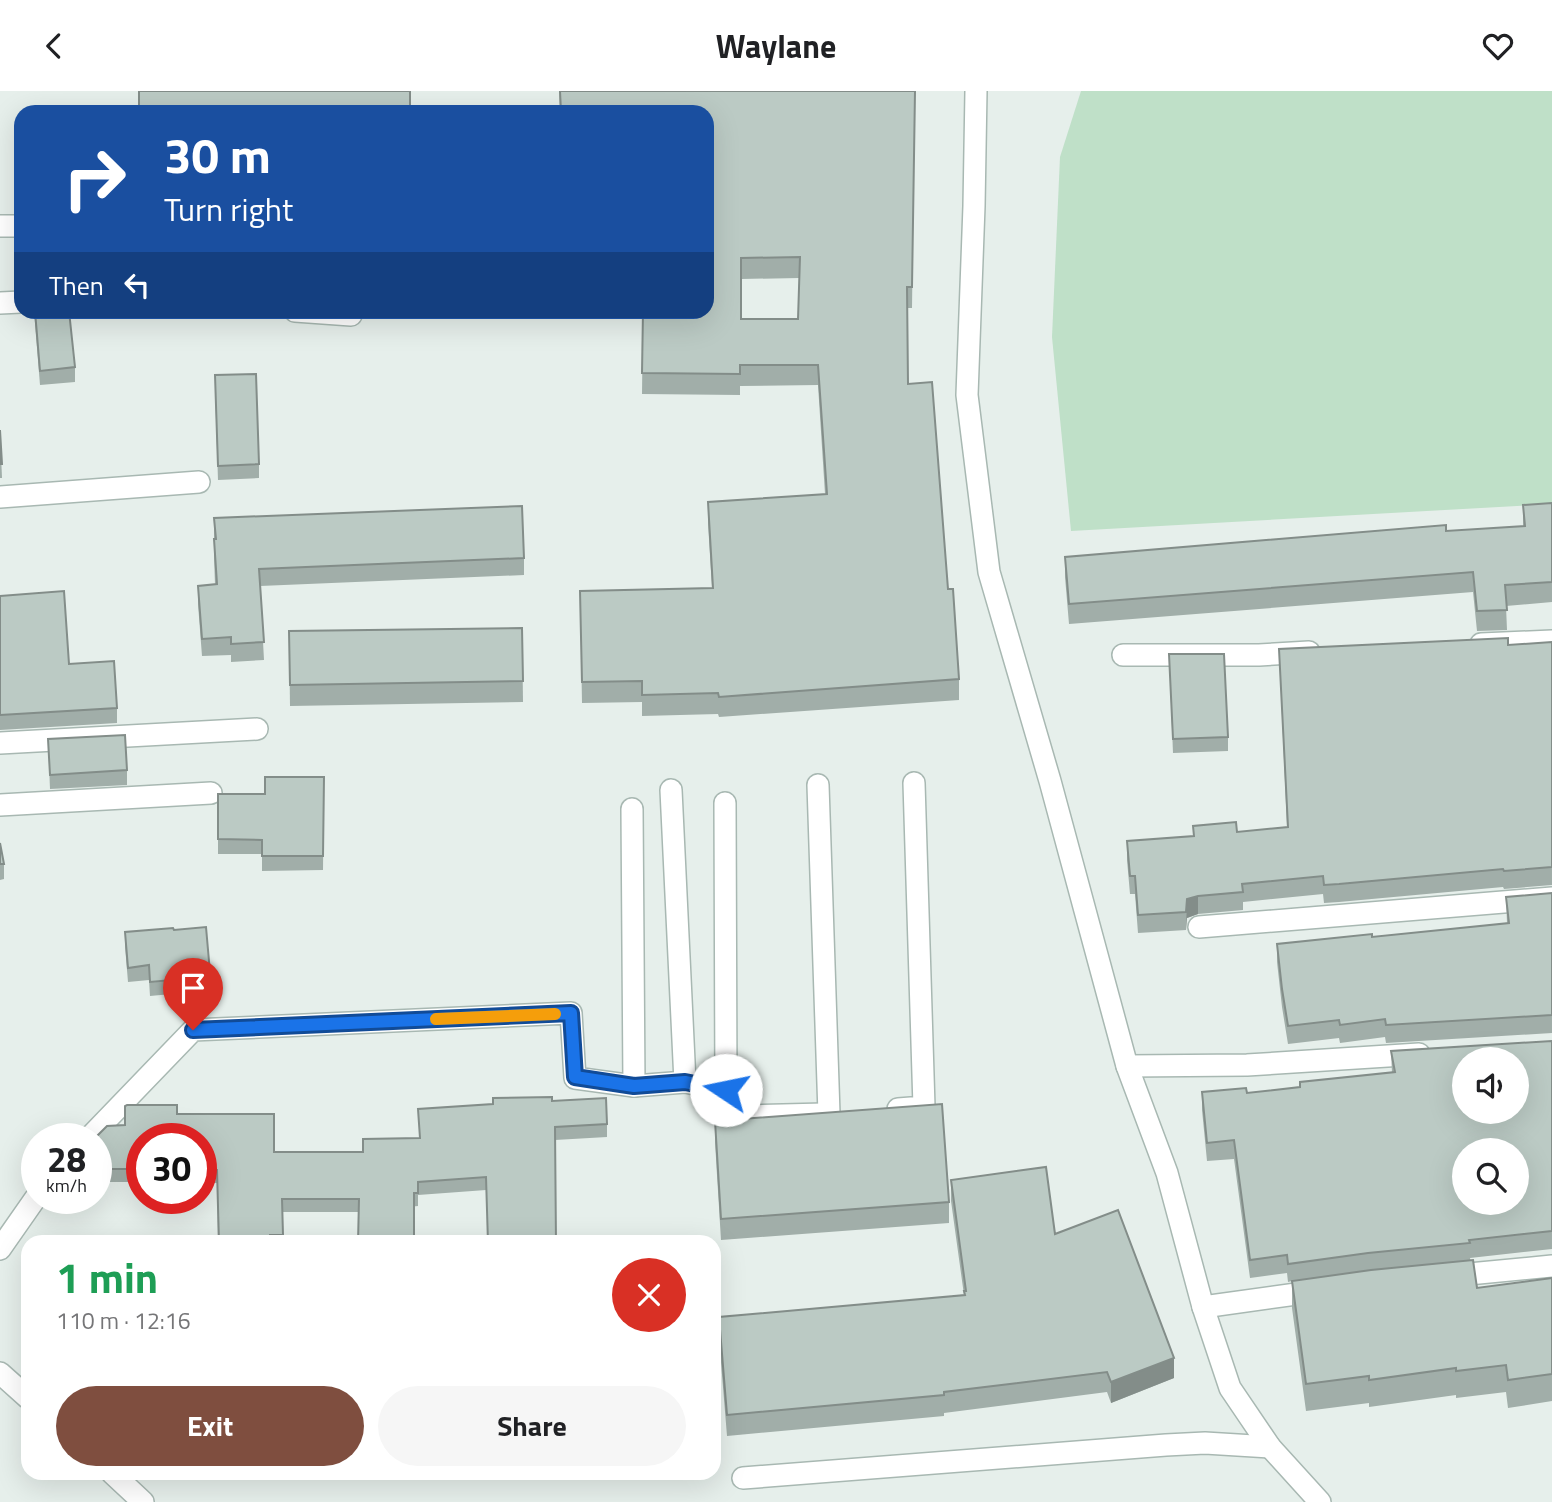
<!DOCTYPE html>
<html lang="en">
<head>
<meta charset="utf-8">
<style>
	:root { --surface:#fff; --page:#f6f6f6; --text:#202124; --muted:#757577; --accent:#7f4e3f }
	body { margin:0; font-family:"Titillium Web",sans-serif; background:var(--page); color:var(--text); height:100vh; display:flex; flex-direction:column; font-size:26px; white-space:nowrap }
	* { box-sizing:border-box; margin:0 }
	p { font-size:23px; color:var(--muted) }
	.icon { flex:none; width:38px; height:38px; fill:none; stroke:currentColor; stroke-width:2; stroke-linecap:round; stroke-linejoin:round }
	.map { position:relative; flex:1; overflow:hidden }
	.drawer { position:absolute; left:21px; top:1144px; width:700px; height:245px; display:flex; flex-direction:column; background:var(--surface); border-radius:21px; box-shadow:0 7px 28px #0002 }
	.drawer>* { flex:none }
	.top-card { position:absolute; left:14px; top:14px; width:700px; height:214px; border-radius:21px; box-shadow:0 7px 28px #0002; background:#1a4fa0; color:#fff; overflow:hidden }
	.fabs { position:absolute; left:1452px; top:956px; display:grid; gap:14px }
	.fabs a { display:grid; place-items:center; width:77px; height:77px; border-radius:50%; background:var(--surface); box-shadow:0 7px 28px #0002; font-size:35px }
	.speed { position:absolute; left:21px; top:1032px; display:flex; gap:14px; font-size:35px; font-weight:700; text-align:center }
	.speed>* { display:grid; place-content:center; width:91px; height:91px; border-radius:50%; background:var(--surface); box-shadow:0 7px 28px #0002; line-height:1 }
	.speed small { font-size:18px; font-weight:400 }
	.speed .limit { border:10px solid #d22; background:#fff; color:#111 }
	.pin { position:absolute; display:grid; place-items:center; width:60px; height:60px; color:#fff; margin:-72px -30px; border-radius:50% 50% 50% 0; rotate:-45deg; box-shadow:0 0 7px #0007 }
	.pin .icon { rotate:45deg }
	.me { position:absolute; width:77px; margin:-38px; rotate:281deg; stroke-linejoin:round; filter:drop-shadow(0 0 5px #0008) }
	.turn { display:flex; align-items:center; gap:24px; height:147px; padding:0 35px; font-size:32px }
	.turn .icon { width:91px; height:91px; stroke-width:2.5 }
	.turn b { display:block; font-size:49px; line-height:60px }
	.then { display:flex; align-items:center; height:66px; padding:0 35px; background:#0003; gap:14px; font-size:26px }
	.round { display:grid; place-items:center; flex:none; width:74px; height:74px; border-radius:37px; background:var(--page) }
	.summary { display:flex; align-items:center; justify-content:space-between; height:119px; padding:0 35px }
	h1 { font-size:42px; font-weight:700; line-height:52px; color:#1e9e55 }
	.button { display:flex; gap:14px; margin-top:auto; padding:14px 35px }
	.button a { flex:1; height:80px; border-radius:42px; background:var(--accent); color:#fff; font-size:28px; font-weight:700; line-height:80px; text-align:center }
	.button a+a { background:var(--page); color:var(--text) }
	header { display:flex; justify-content:space-between; align-items:center; height:91px; padding:0 35px; background:var(--surface); font-size:32px; font-weight:700 }
	.map>svg:first-child { display:block }
	.park { fill:#bfe0c8 }
	.lines { fill:none; stroke-linecap:round; stroke-linejoin:round }
	.minor-casing { stroke:#a8b8b2; stroke-width:24 }
	.minor { stroke:#fff; stroke-width:21 }
	.wall { fill:#a1aea9; fill-rule:evenodd }
	.shaded-wall { fill:#838d89 }
	.building { fill:#bbcac4; stroke:#838d89; stroke-width:2; fill-rule:evenodd }
	.route-casing { stroke:#114b97; stroke-width:18 }
	.route { stroke:#1a73e8; stroke-width:12 }
	.slow { stroke:#f59e0b; stroke-width:12 }
</style>
</head>
<body>
<header><svg class="icon" aria-label="back" viewBox="0 0 24 24"><path d="M15 5l-7 7 7 7"/></svg>Waylane<svg class="icon" aria-label="heart" viewBox="0 0 24 24"><path d="M12 20l-8-8c-3-5 5-10 8-4 3-6 11-1 8 4z"/></svg></header>
<div class="map">
<svg width="1552" height="1411" viewBox="0 0 1552 1411">
	<rect width="100%" height="100%" fill="#e6efeb"/>
	<path class="park" d="M 1081,0 L 1552,0 L 1552,413 L 1071,440 L 1052,246 L 1060,66 Z"/>
	<g class="lines">
		<g class="minor-casing">
			<g id="minor">
				<path d="M 976,0 L 974,115 L 967,304 L 989,481 L 1050,690 L 1127,975 L 1167,1082 L 1203,1216 L 1230,1297 L 1270,1356 L 1320,1411"/>
				<path d="M 0,135 L 21,135"/>
				<path d="M 0,212 L 21,211"/>
				<path d="M 295,220 L 351,224"/>
				<path d="M 0,406 L 199,391"/>
				<path d="M 1481,553 L 1552,550"/>
				<path d="M 1123,564 L 1259,564 L 1309,561"/>
				<path d="M 0,652 L 257,638"/>
				<path d="M 818,694 L 829,1023"/>
				<path d="M 671,699 L 685,991"/>
				<path d="M 725,712 L 726,999"/>
				<path d="M 0,714 L 211,702"/>
				<path d="M 632,718 L 634,995"/>
				<path d="M 1199,836 L 1552,807"/>
				<path d="M 1127,975 L 1247,974 L 1419,963"/>
				<path d="M 898,1018 L 924,1016 L 914,692"/>
				<path d="M 88,1048 L 193,939 L 571,922 L 575,987 L 634,995 L 685,991 L 726,999 L 741,1025 L 824,1023"/>
				<path d="M 0,1158 L 37,1105"/>
				<path d="M 1448,1185 L 1552,1175"/>
				<path d="M 1203,1216 L 1318,1200"/>
				<path d="M 0,1282 L 28,1307"/>
				<path d="M 112,1382 L 143,1411"/>
				<path d="M 743,1387 L 1166,1354 L 1205,1352 L 1270,1356"/>
			</g>
		</g>
		<use href="#minor" class="minor"/>
	</g>
	<g class="wall">
		<path d="M 559,0 L 915,0 L 912,217 L 907,217 L 908,293 L 948,498 L 959,588 L 959,609 L 719,626 L 718,623 L 642,625 L 642,611 L 582,612 L 580,500 L 712,497 L 708,432 L 708,411 L 825,403 L 818,294 L 740,295 L 740,304 L 642,303 L 643,220 L 707,21 L 560,21 ZM 799,187 L 798,228 L 741,228 L 741,188 Z"/>
		<path d="M 34,220 L 75,276 L 75,291 L 40,294 Z"/>
		<path d="M 215,298 L 259,373 L 259,387 L 218,389 Z"/>
		<path d="M 0,339 L 2,387 L 0,387 Z"/>
		<path d="M 1552,412 L 1552,511 L 1506,515 L 1507,539 L 1477,540 L 1473,501 L 1069,533 L 1065,486 L 1065,466 L 1523,435 L 1523,414 Z"/>
		<path d="M 214,427 L 524,467 L 524,484 L 260,495 L 264,569 L 231,571 L 231,564 L 202,565 L 198,513 L 198,495 L 215,494 L 214,465 Z"/>
		<path d="M 0,505 L 69,573 L 117,617 L 117,632 L 0,639 Z"/>
		<path d="M 522,537 L 523,611 L 290,615 L 289,540 Z"/>
		<path d="M 1552,551 L 1552,794 L 1504,798 L 1503,796 L 1339,811 L 1324,812 L 1323,803 L 1243,811 L 1243,819 L 1198,823 L 1187,827 L 1186,839 L 1138,842 L 1135,803 L 1130,803 L 1127,769 L 1127,750 L 1193,745 L 1193,735 L 1237,741 L 1287,736 L 1279,558 L 1508,554 Z"/>
		<path d="M 1169,563 L 1228,646 L 1228,660 L 1173,662 Z"/>
		<path d="M 48,648 L 127,679 L 127,694 L 50,698 Z"/>
		<path d="M 324,686 L 323,779 L 262,780 L 262,763 L 218,763 L 218,703 L 265,703 Z"/>
		<path d="M 0,752 L 4,773 L 4,788 L 0,789 Z"/>
		<path d="M 1552,802 L 1552,942 L 1386,952 L 1385,946 L 1340,952 L 1339,947 L 1288,953 L 1282,916 L 1277,871 L 1277,853 L 1372,846 L 1507,832 L 1506,806 Z"/>
		<path d="M 174,839 L 211,893 L 211,908 L 183,910 L 182,902 L 150,905 L 149,889 L 128,891 L 125,855 L 125,841 Z"/>
		<path d="M 1552,950 L 1552,1158 L 1470,1167 L 1477,1197 L 1552,1187 L 1552,1310 L 1508,1317 L 1506,1301 L 1456,1307 L 1456,1304 L 1369,1316 L 1369,1312 L 1306,1320 L 1292,1217 L 1292,1190 L 1288,1191 L 1287,1182 L 1250,1187 L 1234,1068 L 1207,1070 L 1202,1019 L 1202,1001 L 1247,1002 L 1300,996 L 1392,982 L 1391,960 Z"/>
		<path d="M 552,1010 L 607,1033 L 607,1046 L 555,1049 L 486,1099 L 418,1104 L 418,1115 L 359,1121 L 282,1121 L 283,1152 L 218,1152 L 217,1092 L 201,1092 L 201,1048 L 142,1048 L 142,1091 L 97,1091 L 97,1045 L 177,1023 L 274,1061 L 363,1061 L 420,1047 L 418,1018 Z"/>
		<path d="M 715,1030 L 949,1111 L 949,1132 L 721,1149 L 715,1051 Z"/>
		<path d="M 951,1089 L 1055,1143 L 1174,1287 L 1111,1312 L 1107,1301 L 944,1322 L 944,1325 L 727,1345 L 719,1247 L 719,1226 L 964,1204 L 951,1110 Z"/>
	</g>
	<g class="shaded-wall">
		<path d="M 1198,805 L 1198,823 L 1187,827 L 1186,839 L 1187,808 Z"/>
		<path d="M 1174,1267 L 1174,1287 L 1111,1312 L 1111,1291 Z"/>
	</g>
	<g class="building">
		<rect x="139" y="0" width="271" height="21"/>
		<path d="M 560,0 L 915,0 L 912,196 L 907,196 L 908,293 L 932,291 L 948,498 L 953,498 L 959,588 L 719,606 L 718,602 L 642,604 L 642,590 L 582,591 L 580,500 L 713,497 L 708,411 L 827,403 L 818,274 L 740,274 L 740,283 L 642,282 L 643,220 L 707,220 L 707,21 L 561,21 ZM 800,166 L 798,228 L 741,228 L 741,167 Z"/>
		<path d="M 35,220 L 69,220 L 75,276 L 40,280 Z"/>
		<path d="M 256,283 L 259,373 L 218,375 L 215,284 Z"/>
		<path d="M 0,339 L 2,373 L 0,373 Z"/>
		<path d="M 1552,412 L 1552,491 L 1505,494 L 1507,519 L 1477,520 L 1473,481 L 1069,513 L 1065,466 L 1446,434 L 1446,440 L 1525,435 L 1523,414 Z"/>
		<path d="M 522,415 L 524,467 L 259,478 L 264,551 L 231,553 L 231,546 L 202,548 L 198,495 L 217,493 L 214,448 L 216,448 L 214,427 Z"/>
		<path d="M 64,500 L 69,573 L 114,570 L 117,617 L 0,624 L 0,505 Z"/>
		<path d="M 522,537 L 523,590 L 290,594 L 289,540 Z"/>
		<path d="M 1508,547 L 1508,554 L 1552,551 L 1552,776 L 1504,780 L 1503,778 L 1339,793 L 1324,794 L 1323,785 L 1242,793 L 1243,801 L 1198,805 L 1187,808 L 1186,821 L 1138,824 L 1135,785 L 1130,785 L 1127,750 L 1194,745 L 1193,735 L 1236,731 L 1237,741 L 1288,736 L 1279,558 Z"/>
		<path d="M 1169,563 L 1224,563 L 1228,646 L 1173,648 Z"/>
		<path d="M 125,644 L 127,679 L 50,684 L 48,648 Z"/>
		<path d="M 265,686 L 324,686 L 323,765 L 262,765 L 262,749 L 218,748 L 218,703 L 265,703 Z"/>
		<path d="M 0,752 L 4,773 L 0,773 Z"/>
		<path d="M 1552,802 L 1552,924 L 1386,934 L 1385,928 L 1340,934 L 1339,929 L 1288,935 L 1282,898 L 1277,853 L 1372,843 L 1372,846 L 1509,832 L 1506,806 Z"/>
		<path d="M 206,836 L 211,893 L 183,896 L 182,888 L 150,891 L 149,874 L 128,877 L 125,841 L 173,837 L 174,839 Z"/>
		<path d="M 1552,950 L 1552,1140 L 1469,1149 L 1470,1152 L 1368,1162 L 1288,1173 L 1287,1164 L 1250,1169 L 1234,1049 L 1207,1052 L 1202,1001 L 1246,997 L 1247,1002 L 1300,996 L 1300,991 L 1395,981 L 1391,960 ZM 1465,968 L 1517,968 L 1517,1020 L 1465,1020 ZM 1465,1059 L 1517,1059 L 1517,1111 L 1465,1111 Z"/>
		<path d="M 552,1006 L 552,1010 L 606,1007 L 607,1033 L 555,1036 L 556,1152 L 488,1152 L 486,1086 L 418,1091 L 418,1102 L 414,1102 L 414,1152 L 358,1152 L 359,1108 L 282,1108 L 283,1144 L 270,1144 L 270,1152 L 219,1152 L 217,1079 L 201,1078 L 201,1048 L 142,1048 L 142,1078 L 97,1078 L 97,1045 L 107,1035 L 125,1034 L 125,1015 L 127,1014 L 177,1014 L 177,1023 L 274,1023 L 274,1061 L 363,1061 L 363,1048 L 420,1047 L 418,1018 L 493,1013 L 493,1007 Z"/>
		<path d="M 942,1013 L 949,1111 L 721,1128 L 715,1030 Z"/>
		<path d="M 1046,1076 L 1055,1143 L 1118,1119 L 1174,1267 L 1111,1291 L 1107,1281 L 944,1301 L 944,1304 L 727,1324 L 719,1226 L 965,1204 L 964,1200 L 966,1200 L 951,1089 Z"/>
		<path d="M 1473,1169 L 1477,1197 L 1552,1187 L 1552,1283 L 1508,1289 L 1506,1274 L 1456,1280 L 1456,1277 L 1369,1289 L 1369,1285 L 1306,1293 L 1292,1190 L 1371,1179 Z"/>
	</g>
	<g class="lines">
		<g class="route-casing">
			<path id="route" d="M 193,939 L 571,922 L 575,986 L 634,995 L 685,991 L 726,999"/>
		</g>
		<use href="#route" class="route"/>
		<path class="slow" d="M 436,928 L 555,923"/>
	</g>
</svg>
<div class="fabs">
<a><svg class="icon" aria-label="sound" viewBox="0 0 24 24"><path d="M4 9h4l5-4v14l-5-4H4zM17 9q2 3 0 6"/></svg></a>
<a><svg class="icon" aria-label="search" viewBox="0 0 24 24"><circle cx="10" cy="10" r="6"/><path d="M15 15l6 6"/></svg></a>
</div>
<div class="speed"><div>28<small>km/h</small></div><div class="limit">30</div></div>
<div class="pin" style="left:193px;top:939px;background:#d93025"><svg class="icon" aria-label="arrive" viewBox="0 0 24 24"><path d="M6 21V4h12l-3 4 3 4H6"/></svg></div>
<svg class="me" style="left:726px;top:999px" viewBox="-20 -20 40 40"><circle r="19" fill="#fff"/><path d="M0-13L10 11 0 6-10 11z" fill="#1a73e8"/></svg>
<div class="top-card">
<div class="turn"><svg class="icon" aria-label="right" viewBox="0 0 24 24"><path d="M7 20v-9h11M14 6l5 5-5 5"/></svg><div><b>30 m</b>Turn right</div></div>
<div class="then">Then<svg class="icon" aria-label="left" viewBox="0 0 24 24"><path d="M17 20v-9H6M10 6l-5 5 5 5"/></svg></div>
</div>
<section class="drawer">
<div class="summary"><div><h1>1 min</h1><p>110 m · 12:16</p></div><a class="round" style="background:#d93025;color:#fff"><svg class="icon" aria-label="close" viewBox="0 0 24 24"><path d="M6 6l12 12M18 6L6 18"/></svg></a></div>
<div class="button"><a>Exit</a><a>Share</a></div>
</section>
</div>
</body>
</html>
